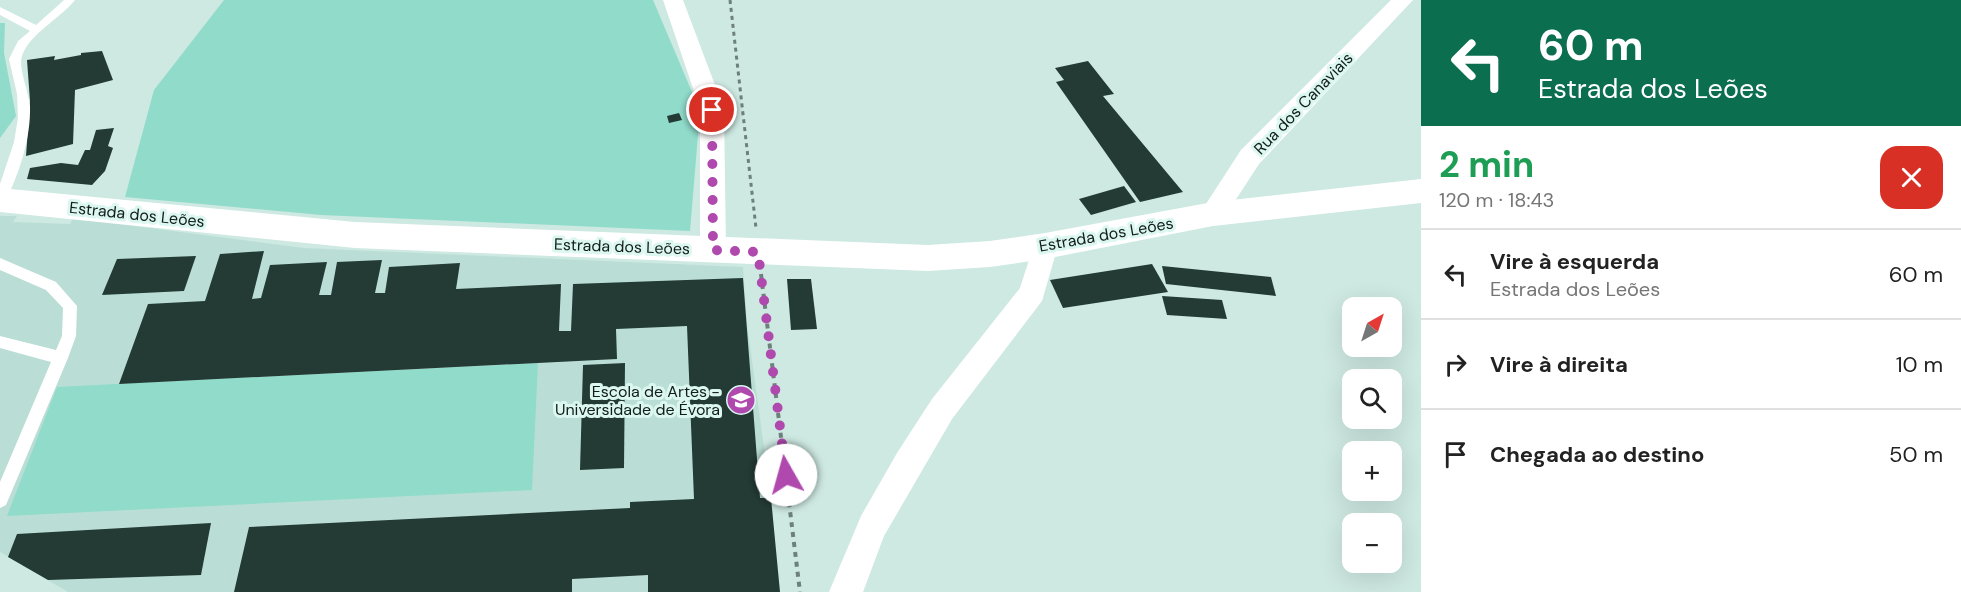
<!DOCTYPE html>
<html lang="pt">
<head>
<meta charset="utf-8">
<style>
	:root { --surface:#fff; --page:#f2f2f2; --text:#222; --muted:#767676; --line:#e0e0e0 }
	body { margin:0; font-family:"DM Sans",sans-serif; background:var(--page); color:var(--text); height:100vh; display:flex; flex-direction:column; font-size:22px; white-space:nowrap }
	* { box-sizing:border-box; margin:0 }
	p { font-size:20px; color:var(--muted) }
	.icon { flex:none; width:33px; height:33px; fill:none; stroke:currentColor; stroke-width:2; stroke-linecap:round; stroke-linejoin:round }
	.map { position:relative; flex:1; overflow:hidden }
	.details { display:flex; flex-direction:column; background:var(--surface); width:540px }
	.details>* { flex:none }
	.guide { background:#0b6e4f; color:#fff; overflow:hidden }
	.needle { width:39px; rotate:39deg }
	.buttons { position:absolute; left:1342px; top:297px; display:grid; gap:12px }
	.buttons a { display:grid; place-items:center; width:60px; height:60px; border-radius:12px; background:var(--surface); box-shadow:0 6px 24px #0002; font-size:30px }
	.pin { position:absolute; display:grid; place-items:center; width:51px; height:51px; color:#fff; margin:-26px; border:3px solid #fff; border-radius:50%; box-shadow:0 2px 6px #0007 }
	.me { position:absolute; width:66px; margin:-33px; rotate:353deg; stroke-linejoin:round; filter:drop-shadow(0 0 4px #0008) }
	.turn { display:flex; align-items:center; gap:21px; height:126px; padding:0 18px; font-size:27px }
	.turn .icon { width:78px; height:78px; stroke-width:2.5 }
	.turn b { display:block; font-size:42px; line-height:51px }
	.round { display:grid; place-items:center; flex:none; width:63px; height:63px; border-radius:18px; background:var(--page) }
	.summary { display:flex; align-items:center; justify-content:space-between; height:102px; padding:0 18px }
	h1 { font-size:36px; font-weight:700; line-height:45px; color:#1e9e55 }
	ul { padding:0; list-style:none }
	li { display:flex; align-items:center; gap:18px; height:90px; padding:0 18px; border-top:2px solid var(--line) }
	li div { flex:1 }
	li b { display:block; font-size:22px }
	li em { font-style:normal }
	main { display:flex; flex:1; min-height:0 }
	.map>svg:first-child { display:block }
	.built { fill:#baded5 }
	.green { fill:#90dbca }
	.building { fill:#233a35 }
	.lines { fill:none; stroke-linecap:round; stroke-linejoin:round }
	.path-far1 { stroke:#6e807b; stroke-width:3; stroke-dasharray:4 4; stroke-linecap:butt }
	.path { stroke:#6e807b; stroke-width:4; stroke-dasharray:5 5; stroke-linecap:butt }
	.lane { fill:#fff; fill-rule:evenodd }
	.street { fill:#fff; fill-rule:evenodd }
	.secondary { fill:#fff; fill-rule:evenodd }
	.route { stroke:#b049ad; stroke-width:10; stroke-dasharray:0 18 }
	.labels { text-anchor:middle; stroke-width:6; stroke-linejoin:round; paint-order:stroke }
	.street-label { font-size:16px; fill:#121c19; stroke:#dbf7f0 }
	.poi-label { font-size:16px; fill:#121c19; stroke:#dbf7f0; text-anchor:end }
</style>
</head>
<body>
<main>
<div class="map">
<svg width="1421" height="592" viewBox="0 0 1421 592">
	<rect width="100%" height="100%" fill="#cee9e2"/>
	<path class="built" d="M 0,216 L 17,216 L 13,222 L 70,224 L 73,218 L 304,248 L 743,267 L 747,324 L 771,498 L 780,592 L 68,592 L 0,552 Z"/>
	<g class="green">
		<path d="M 224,0 L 653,0 L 700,111 L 690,231 L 321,215 L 125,197 L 154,90 Z"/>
		<path d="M 0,23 L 5,23 L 4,53 L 16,116 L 0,138 Z"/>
		<path d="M 538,363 L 532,490 L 7,516 L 57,387 Z"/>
	</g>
	<g class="building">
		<path d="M 102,51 L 113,80 L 75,90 L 73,144 L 26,156 L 30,101 L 27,60 L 55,56 L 54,60 L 81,55 L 81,53 Z"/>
		<path d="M 1088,61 L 1114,94 L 1103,96 L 1183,192 L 1140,202 L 1056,82 L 1064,80 L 1055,68 Z"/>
		<path d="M 679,113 L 682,120 L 669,123 L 667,116 Z"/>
		<path d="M 114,128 L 108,146 L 113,148 L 105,171 L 92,185 L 27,179 L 30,168 L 61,163 L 78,165 L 85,150 L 90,150 L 96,130 Z"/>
		<path d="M 1124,186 L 1136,202 L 1091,215 L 1079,199 Z"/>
		<path d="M 264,251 L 252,299 L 261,298 L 270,265 L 327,262 L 319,295 L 331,295 L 337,262 L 382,260 L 375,293 L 385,293 L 389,267 L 460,263 L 456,289 L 561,284 L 559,331 L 571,331 L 573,284 L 743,278 L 760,498 L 771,498 L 780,592 L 648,592 L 648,575 L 572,579 L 572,592 L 234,592 L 249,527 L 630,508 L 630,502 L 694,499 L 687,326 L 616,329 L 617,359 L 119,384 L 148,304 L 205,301 L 220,254 Z"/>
		<path d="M 196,256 L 184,291 L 102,295 L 117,259 Z"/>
		<path d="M 1152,264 L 1168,292 L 1063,308 L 1050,280 Z"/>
		<path d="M 1162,266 L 1271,277 L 1276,296 L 1166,284 Z"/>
		<path d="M 787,279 L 811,279 L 817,329 L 791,330 Z"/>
		<path d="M 1162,296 L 1222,300 L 1227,319 L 1167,315 Z"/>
		<path d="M 625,363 L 624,468 L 580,470 L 583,365 Z"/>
		<path d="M 211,523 L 201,575 L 48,580 L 8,557 L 17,534 Z"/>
	</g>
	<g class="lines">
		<path class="path-far1" d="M 730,0 L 756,228"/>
		<path class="path" d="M 761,274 L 800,592"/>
		<g class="lane">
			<path d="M 64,0 L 75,0 C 61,18 29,34 22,56 C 18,67 29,93 30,106 C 31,138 19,175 4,204 L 0,205 L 0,184 L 14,142 L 18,118 L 17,94 L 9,59 L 18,41 L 30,31 L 0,15 L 0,7 L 36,25 Z"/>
			<path d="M 0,258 L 56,282 L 77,306 L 76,336 L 68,358 L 6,505 L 0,508 L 0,482 L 51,362 L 0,348 L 0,336 L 56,350 L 62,336 L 63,308 L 46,290 L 0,270 Z"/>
		</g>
		<g class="street">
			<path d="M 663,0 L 683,0 L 724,109 L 726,250 L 722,258 L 713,261 L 704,258 L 700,250 L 700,109 Z"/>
			<path d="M 1391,0 L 1413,0 L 1259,164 L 1222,221 L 1213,224 L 1204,221 L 1200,214 L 1204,207 L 1241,150 Z"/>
			<path d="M 1045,235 L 1054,238 L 1058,246 L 1042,301 L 952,419 L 884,536 L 863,592 L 829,592 L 861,516 L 897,453 L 932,399 L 1020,288 L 1036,238 Z"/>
		</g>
		<path class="secondary" d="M 1421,179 L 1421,203 L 1213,226 L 1045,259 L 990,267 L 928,271 L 355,248 L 0,212 L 0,188 L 355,222 L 928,245 L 990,241 L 1045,233 L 1213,202 Z"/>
	</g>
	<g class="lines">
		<path class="route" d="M 712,110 L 713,250 L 758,252 L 786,475"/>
	</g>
	<defs>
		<g id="university-disc" transform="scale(1.5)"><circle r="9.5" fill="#b049ad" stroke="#dbf7f0"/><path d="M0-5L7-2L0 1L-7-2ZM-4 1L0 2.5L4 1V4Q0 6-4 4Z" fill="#fff"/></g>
	</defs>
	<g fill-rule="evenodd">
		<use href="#university-disc" x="741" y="400"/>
	</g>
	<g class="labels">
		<g class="street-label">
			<text transform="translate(1303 103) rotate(-46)" y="6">Rua dos Canaviais</text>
			<text transform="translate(137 214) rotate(6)" y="6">Estrada dos Leões</text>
			<text transform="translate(1106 234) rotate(-10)" y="6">Estrada dos Leões</text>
			<text transform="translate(622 246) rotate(2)" y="6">Estrada dos Leões</text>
		</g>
		<g class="poi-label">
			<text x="720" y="397">Escola de Artes -<tspan x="720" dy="18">Universidade de Évora</tspan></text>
		</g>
	</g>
</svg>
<div class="buttons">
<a><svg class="needle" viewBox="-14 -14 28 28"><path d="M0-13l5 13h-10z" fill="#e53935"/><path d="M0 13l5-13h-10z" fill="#767676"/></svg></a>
<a><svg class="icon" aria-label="search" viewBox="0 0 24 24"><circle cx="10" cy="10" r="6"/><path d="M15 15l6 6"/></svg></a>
<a>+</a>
<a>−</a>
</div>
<div class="pin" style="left:712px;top:110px;background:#d93025"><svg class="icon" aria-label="arrive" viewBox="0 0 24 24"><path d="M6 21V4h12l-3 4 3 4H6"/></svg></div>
<svg class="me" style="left:786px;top:475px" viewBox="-20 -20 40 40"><circle r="19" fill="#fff"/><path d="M0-13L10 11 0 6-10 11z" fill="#b049ad"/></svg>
</div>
<section class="details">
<div class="guide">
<div class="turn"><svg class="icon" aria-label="left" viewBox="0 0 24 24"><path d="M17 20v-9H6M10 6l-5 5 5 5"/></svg><div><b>60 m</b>Estrada dos Leões</div></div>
</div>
<div class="summary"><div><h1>2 min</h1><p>120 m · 18:43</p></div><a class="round" style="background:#d93025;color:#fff"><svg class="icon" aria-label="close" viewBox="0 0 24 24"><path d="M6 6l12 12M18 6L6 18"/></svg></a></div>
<ul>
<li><svg class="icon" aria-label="left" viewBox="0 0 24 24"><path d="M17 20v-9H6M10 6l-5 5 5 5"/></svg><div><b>Vire à esquerda</b><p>Estrada dos Leões</p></div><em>60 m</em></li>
<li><svg class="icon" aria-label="right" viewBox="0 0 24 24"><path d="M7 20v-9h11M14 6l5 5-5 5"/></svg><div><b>Vire à direita</b></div><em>10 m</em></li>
<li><svg class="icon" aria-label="arrive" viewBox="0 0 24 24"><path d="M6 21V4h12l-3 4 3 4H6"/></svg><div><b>Chegada ao destino</b></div><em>50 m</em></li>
</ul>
</section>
</main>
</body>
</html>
